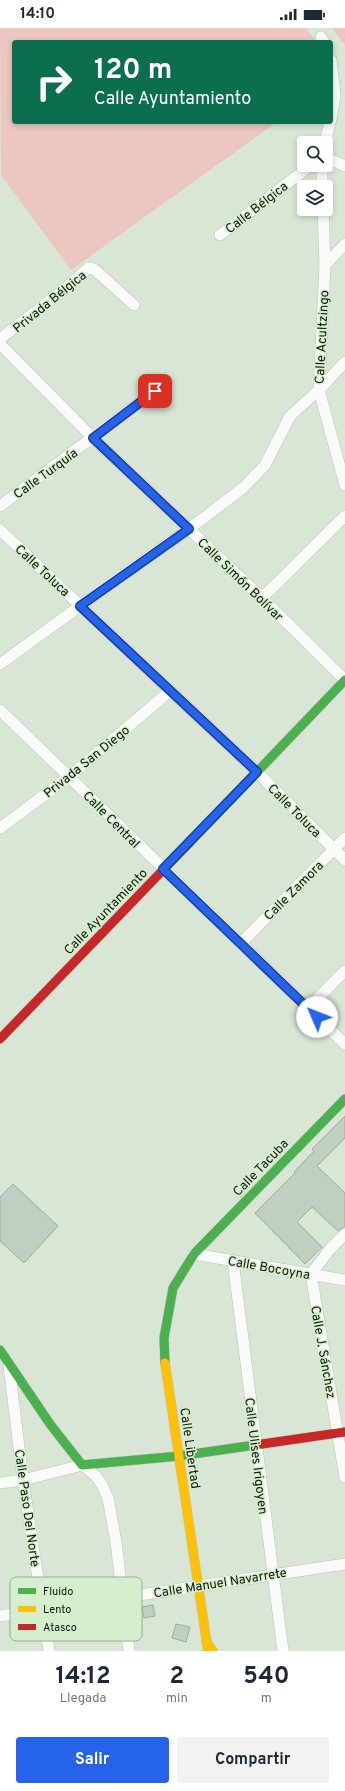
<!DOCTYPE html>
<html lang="es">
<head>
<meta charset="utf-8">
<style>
	:root { --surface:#fff; --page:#f2f2f3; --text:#1f2937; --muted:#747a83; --accent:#2563eb }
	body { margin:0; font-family:Overpass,sans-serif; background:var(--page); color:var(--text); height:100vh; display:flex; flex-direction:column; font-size:15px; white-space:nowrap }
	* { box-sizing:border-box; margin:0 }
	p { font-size:13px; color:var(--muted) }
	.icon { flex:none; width:22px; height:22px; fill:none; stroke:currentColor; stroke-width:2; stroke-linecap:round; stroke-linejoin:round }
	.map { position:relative; height:1623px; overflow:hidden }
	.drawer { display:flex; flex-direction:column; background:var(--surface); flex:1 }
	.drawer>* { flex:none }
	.banner { position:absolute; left:12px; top:12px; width:321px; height:84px; border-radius:4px; box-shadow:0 2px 6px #0003; background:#0b6e4f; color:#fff; overflow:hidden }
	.buttons { position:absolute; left:297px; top:108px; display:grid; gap:8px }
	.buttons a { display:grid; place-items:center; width:36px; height:36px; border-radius:4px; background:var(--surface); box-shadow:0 2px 6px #0003; font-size:20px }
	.pin { position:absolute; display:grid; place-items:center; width:34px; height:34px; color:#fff; margin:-17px; border-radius:8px; box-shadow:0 2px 6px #0006 }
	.me { position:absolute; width:44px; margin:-22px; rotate:314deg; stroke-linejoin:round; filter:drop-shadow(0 0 3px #0008) }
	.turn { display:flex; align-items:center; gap:14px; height:84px; padding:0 16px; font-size:18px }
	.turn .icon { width:52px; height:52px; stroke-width:2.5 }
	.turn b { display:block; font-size:28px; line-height:34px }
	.eta { display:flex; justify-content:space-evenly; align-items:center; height:68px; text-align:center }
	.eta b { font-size:24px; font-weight:700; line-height:28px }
	.primary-button { display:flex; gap:8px; margin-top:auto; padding:8px 16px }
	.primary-button a { flex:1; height:46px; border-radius:4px; background:var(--accent); color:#fff; font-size:16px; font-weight:700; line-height:46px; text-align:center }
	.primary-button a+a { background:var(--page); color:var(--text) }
	.status { display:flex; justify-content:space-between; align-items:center; height:28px; padding:0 20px; background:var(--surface); direction:ltr }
	.status svg { height:11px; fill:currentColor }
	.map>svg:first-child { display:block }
	.green { fill:#ebc7bf }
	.building { fill:#c1cfc3; stroke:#9faca0 }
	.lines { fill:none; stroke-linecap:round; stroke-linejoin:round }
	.street-casing { stroke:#bac4b7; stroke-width:12 }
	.fast-casing { stroke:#bac4b7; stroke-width:10 }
	.slow-casing { stroke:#bac4b7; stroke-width:10 }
	.jam-casing { stroke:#bac4b7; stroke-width:10 }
	.street { stroke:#f9fbf9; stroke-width:11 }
	.fast { stroke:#4caf50; stroke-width:9 }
	.slow { stroke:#ffc107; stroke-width:9 }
	.jam { stroke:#c62828; stroke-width:9 }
	.route-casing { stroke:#184099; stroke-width:10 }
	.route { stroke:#2563eb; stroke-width:7 }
	.labels { text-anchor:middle; stroke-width:3; stroke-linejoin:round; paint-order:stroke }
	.street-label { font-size:13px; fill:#0f180c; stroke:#d5eecd }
	.key { fill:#d5eecd; stroke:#9aae93; stroke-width:1 }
	.key-label { font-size:11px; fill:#0f180c }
</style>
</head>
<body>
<div class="status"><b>14:10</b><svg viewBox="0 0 49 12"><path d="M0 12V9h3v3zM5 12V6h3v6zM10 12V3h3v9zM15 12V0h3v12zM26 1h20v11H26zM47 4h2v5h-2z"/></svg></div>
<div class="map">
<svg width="345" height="1623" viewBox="0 0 345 1623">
	<rect width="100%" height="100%" fill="#d9e6d5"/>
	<g class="green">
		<path d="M 0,0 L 306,0 L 316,14 L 14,14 L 14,94 L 277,94 L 71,242 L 1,147 Z"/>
		<path d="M 332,0 L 345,0 L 345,17 Z"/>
	</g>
	<g class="building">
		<path d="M 345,1088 L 345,1110 L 317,1138 L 345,1165 L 345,1198 L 338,1203 L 312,1179 L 297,1194 L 322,1219 L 305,1236 L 255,1185 L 295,1145 L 294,1144 L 314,1123 L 312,1121 Z"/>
		<path d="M 13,1156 L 58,1198 L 24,1235 L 0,1213 L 0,1169 Z"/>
		<path d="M 153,1577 L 155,1588 L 144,1590 L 142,1579 Z"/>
		<path d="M 176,1596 L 190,1599 L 186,1614 L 172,1610 Z"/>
	</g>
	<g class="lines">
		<g class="street-casing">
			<g id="street">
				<path d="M 321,9 L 324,14"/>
				<path d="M 331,32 L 335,67 L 331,92"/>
				<path d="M 325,115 L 330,94"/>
				<path d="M 326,130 L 345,138"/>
				<path d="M 322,137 L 322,159"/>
				<path d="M 323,181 L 325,237 L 319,362 L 345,457"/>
				<path d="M 220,207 L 311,137"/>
				<path d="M 325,237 L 345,216"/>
				<path d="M 0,311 L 65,261 L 88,240 L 94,241 L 134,277"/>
				<path d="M 0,316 L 93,410 L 262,570 L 345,652"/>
				<path d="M 0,478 L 167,354"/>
				<path d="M 0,502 L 257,744 L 345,832"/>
				<path d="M 262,570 L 345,488"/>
				<path d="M 0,636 L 124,546 L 189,501 L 243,460 L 265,437 L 290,388 L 319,362 L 345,334"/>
				<path d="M 0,682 L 345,1016"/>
				<path d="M 0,800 L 70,748 L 170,663"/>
				<path d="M 241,915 L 345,810"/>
				<path d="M 308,980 L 345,943"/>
				<path d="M 345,1206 L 330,1221 L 311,1246 L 345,1449"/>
				<path d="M 194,1226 L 345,1252"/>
				<path d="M 233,1233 L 283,1623"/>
				<path d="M 9,1338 L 23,1452 L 49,1623"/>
				<path d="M 0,1455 L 23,1452 L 82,1437 L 96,1448 L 102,1457 L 108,1470 L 116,1514 L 129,1623"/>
				<path d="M 0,1588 L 345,1536"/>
			</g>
		</g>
		<g class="fast-casing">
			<g id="fast">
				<path d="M 190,814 L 345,652"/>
				<path d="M 0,1322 L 50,1396 L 82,1437 L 179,1428 L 262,1416"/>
				<path d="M 165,1335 L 164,1310 L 173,1260 L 194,1226 L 345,1071"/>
			</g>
		</g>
		<g class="slow-casing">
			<g id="slow">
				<path d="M 165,1335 L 208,1623"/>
				<path d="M 206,1613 L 213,1623"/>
			</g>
		</g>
		<g class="jam-casing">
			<g id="jam">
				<path d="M 0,1011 L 190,814"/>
				<path d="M 262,1416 L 345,1404"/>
			</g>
		</g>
		<use href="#street" class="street"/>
		<use href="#fast" class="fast"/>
		<use href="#slow" class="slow"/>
		<use href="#jam" class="jam"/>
	</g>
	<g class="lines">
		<g class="route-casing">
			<path id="route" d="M 155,363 L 93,410 L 189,501 L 80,578 L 257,744 L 163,841 L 317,989"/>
		</g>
		<use href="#route" class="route"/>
	</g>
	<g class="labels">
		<g class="street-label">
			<text transform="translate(256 179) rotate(-38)" y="5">Calle Bélgica</text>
			<text transform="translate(49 273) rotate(-39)" y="5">Privada Bélgica</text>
			<text transform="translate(321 309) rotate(-87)" y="5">Calle Acultzingo</text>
			<text transform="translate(45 445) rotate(-36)" y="5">Calle Turquía</text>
			<text transform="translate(43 542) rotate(43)" y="5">Calle Toluca</text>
			<text transform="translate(241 551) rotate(44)" y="5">Calle Simón Bolívar</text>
			<text transform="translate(86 733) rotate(-39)" y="5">Privada San Diego</text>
			<text transform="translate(295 782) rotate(45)" y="5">Calle Toluca</text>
			<text transform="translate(112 791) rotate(45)" y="5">Calle Central</text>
			<text transform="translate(293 862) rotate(-45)" y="5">Calle Zamora</text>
			<text transform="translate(105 883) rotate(-46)" y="5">Calle Ayuntamiento</text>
			<text transform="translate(260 1139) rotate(-46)" y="5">Calle Tacuba</text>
			<text transform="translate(269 1239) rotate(10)" y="5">Calle Bocoyna</text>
			<text transform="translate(324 1324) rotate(80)" y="5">Calle J. Sánchez</text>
			<text transform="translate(191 1420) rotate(82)" y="5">Calle Libertad</text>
			<text transform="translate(257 1428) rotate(83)" y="5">Calle Ulises Irigoyen</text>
			<text transform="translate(28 1480) rotate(82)" y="5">Calle Paso Del Norte</text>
			<text transform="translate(220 1554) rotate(-9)" y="5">Calle Manuel Navarrete</text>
		</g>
	</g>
	<rect x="10" y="1549" width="132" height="64" rx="6" class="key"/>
	<rect x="18" y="1560" width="18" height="6" fill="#4caf50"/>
	<rect x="18" y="1578" width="18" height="6" fill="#ffc107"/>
	<rect x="18" y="1596" width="18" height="6" fill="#c62828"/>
	<g class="key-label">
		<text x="43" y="1567">Fluido</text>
		<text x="43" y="1585">Lento</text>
		<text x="43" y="1603">Atasco</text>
	</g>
</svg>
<div class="buttons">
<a><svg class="icon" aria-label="search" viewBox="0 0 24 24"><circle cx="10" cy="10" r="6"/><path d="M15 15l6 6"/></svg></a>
<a><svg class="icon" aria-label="layers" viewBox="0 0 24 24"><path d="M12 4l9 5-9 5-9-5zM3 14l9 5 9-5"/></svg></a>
</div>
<div class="pin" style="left:155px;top:363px;background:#d93025"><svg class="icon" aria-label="arrive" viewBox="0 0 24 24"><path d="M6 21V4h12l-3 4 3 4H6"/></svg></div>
<svg class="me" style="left:317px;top:989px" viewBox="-20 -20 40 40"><circle r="19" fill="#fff"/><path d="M0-13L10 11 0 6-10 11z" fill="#2563eb"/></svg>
<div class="banner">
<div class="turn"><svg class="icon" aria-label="right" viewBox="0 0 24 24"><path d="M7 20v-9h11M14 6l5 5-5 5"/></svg><div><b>120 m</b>Calle Ayuntamiento</div></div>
</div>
</div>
<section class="drawer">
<div class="eta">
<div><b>14:12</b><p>Llegada</p></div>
<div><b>2</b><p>min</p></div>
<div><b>540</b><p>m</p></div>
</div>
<div class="primary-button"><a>Salir</a><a>Compartir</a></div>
</section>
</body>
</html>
